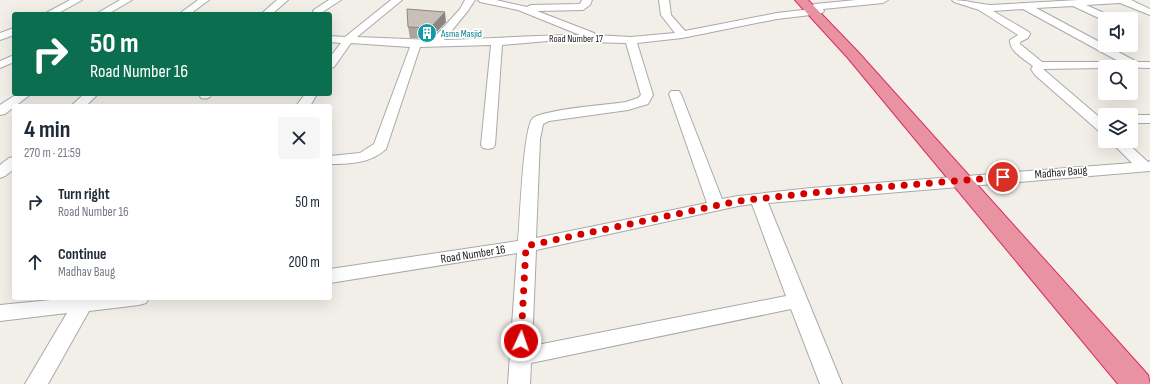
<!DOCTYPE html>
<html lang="en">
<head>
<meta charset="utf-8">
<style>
	:root { --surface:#fff; --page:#f6f6f7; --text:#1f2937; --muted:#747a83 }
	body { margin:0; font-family:"Sofia Sans Condensed",sans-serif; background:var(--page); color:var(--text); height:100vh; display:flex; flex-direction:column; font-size:15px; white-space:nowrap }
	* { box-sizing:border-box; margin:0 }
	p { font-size:13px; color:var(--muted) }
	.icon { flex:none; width:22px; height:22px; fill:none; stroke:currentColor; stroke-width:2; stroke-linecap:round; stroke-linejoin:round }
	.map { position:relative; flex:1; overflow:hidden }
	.panel { position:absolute; left:12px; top:104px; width:320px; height:196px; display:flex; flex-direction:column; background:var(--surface); border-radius:4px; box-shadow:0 4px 16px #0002 }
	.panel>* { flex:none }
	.guide { position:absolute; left:12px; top:12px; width:320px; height:84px; border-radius:4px; box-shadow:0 4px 16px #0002; background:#0b6e4f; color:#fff; overflow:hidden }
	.buttons { position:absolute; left:1098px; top:12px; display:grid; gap:8px }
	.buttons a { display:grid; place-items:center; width:40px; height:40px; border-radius:4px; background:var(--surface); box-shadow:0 4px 16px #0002; font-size:20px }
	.pin { position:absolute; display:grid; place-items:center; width:34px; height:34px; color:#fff; margin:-17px; border:2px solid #fff; border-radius:50%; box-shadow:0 1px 4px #0007 }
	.me { position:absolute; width:44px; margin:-22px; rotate:3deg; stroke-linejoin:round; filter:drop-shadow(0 0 3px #0008) }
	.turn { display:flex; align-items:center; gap:14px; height:84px; padding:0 12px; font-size:18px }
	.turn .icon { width:52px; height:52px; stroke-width:2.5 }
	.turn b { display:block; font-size:28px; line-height:34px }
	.round { display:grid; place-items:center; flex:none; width:42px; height:42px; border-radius:4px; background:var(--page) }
	.head { display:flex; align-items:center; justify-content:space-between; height:68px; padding:0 12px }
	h1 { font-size:24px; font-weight:700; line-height:30px }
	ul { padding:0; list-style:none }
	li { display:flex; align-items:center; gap:12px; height:60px; padding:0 12px }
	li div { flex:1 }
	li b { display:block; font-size:15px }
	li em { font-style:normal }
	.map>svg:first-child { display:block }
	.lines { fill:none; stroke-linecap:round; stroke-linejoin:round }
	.street-casing { stroke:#a9a9a9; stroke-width:2 }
	.highway-casing { stroke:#dc2a67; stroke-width:2 }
	.street { fill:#fff; fill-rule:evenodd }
	.highway { fill:#e892a2; fill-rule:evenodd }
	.wall { fill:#aba49e }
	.shaded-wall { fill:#8b8681 }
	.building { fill:#c7bfb8; stroke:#8b8681 }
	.route { stroke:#d40000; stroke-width:7; stroke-dasharray:0 12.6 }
	.labels { text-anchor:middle; stroke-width:3.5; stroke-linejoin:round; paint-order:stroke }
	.far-culture-label { font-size:10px; fill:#0d838f; stroke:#fff; text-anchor:start }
	.far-street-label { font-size:10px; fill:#222; stroke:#fff }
	.street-label { font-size:12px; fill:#222; stroke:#fff }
</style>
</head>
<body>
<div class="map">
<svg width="1150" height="384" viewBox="0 0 1150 384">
	<rect width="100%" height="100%" fill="#f2efe9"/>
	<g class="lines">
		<g class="street-casing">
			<g id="street">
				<path d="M 70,0 L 82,0 L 57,14 L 44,14 Z"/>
				<path d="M 120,0 L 132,0 L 108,14 L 96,14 Z"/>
				<path d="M 198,0 L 209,0 L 190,14 L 179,14 Z"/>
				<path d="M 277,0 L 288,0 L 272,14 L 261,14 Z"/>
				<path d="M 329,0 L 341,0 L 321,13 L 315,13 L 313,11 L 315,9 Z"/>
				<path d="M 391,0 L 402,0 L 357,37 L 432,40 L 460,9 L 465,0 L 475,0 L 467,12 L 444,40 C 490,39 535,35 580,35 L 518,10 L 480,2 L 478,0 L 496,0 L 527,7 L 531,5 L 580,4 L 582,0 L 592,0 L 590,5 L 583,10 L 537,11 L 594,33 L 595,35 L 631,37 L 675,33 L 661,15 L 659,0 L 669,0 L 671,15 L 685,31 L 777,13 L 812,9 L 810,7 L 812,5 L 815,4 L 856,0 L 888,0 L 883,3 L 823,9 L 824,11 L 822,13 L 819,14 L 777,19 L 682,38 L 637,43 L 653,95 L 648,104 L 628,110 L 549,121 L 543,124 L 540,139 L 536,238 L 707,203 L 669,94 L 671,91 L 679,91 L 681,94 L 722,199 L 738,196 L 811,188 L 1132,163 L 1110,141 L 1125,141 L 1148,162 L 1150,161 L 1150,171 L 768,203 L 842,384 L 820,384 L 791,309 L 531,363 L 530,384 L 508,384 L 517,253 L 330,283 L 330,269 L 518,241 C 520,223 523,126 533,118 C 547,109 607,105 626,102 L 638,98 L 641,95 L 626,43 L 548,41 L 502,45 L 495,145 L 493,148 L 488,149 L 483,148 L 481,145 L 491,45 L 420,47 L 386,149 C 371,163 350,164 330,164 L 330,156 L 360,153 L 374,144 L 410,47 L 351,43 L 334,67 L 330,68 L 330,57 L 341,43 L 330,42 L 330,36 L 345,37 ZM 752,204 L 786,296 L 532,346 L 536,250 L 738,206 Z"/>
				<path d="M 952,0 C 966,0 978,4 991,5 L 1078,0 L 1131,0 L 1150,9 L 1150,15 L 1120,3 L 1086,5 L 1113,17 L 1114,19 L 1105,19 L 1105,21 L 1073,6 L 1036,8 L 1137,62 L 1150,62 L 1150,68 L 1105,67 L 1105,68 L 1043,69 L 1105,122 L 1105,133 L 1100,132 L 1035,75 L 1031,69 L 1033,66 C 1025,60 1009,51 1010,40 L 1018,35 L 979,10 L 954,2 ZM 1023,9 L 1120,62 L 1042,62 L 1020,44 L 1020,42 L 1028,38 L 1030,34 L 1029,32 L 993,11 Z"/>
				<path d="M 14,28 L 14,35 L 0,40 L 0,33 Z"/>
				<path d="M 14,55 L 14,62 L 0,68 L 0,61 Z"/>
				<path d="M 17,94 L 31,94 L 5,114 L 0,115 L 0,105 Z"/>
				<path d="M 84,94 L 98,94 L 86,106 L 71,106 Z"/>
				<path d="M 199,94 L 212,94 C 209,99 206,99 201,98 Z"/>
				<path d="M 305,94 L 317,94 L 310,106 L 296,106 Z"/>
				<rect x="1131" y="115" width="19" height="8"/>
				<path d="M 14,157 L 14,169 L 5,176 L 0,178 L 0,165 L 9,158 Z"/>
				<path d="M 71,298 L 149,298 L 146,303 L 139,305 L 89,311 L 48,384 L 25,384 L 67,313 L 0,321 L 0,305 Z"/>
			</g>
		</g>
		<g class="highway-casing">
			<path id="highway" d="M 795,0 L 808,0 L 858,52 L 1148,375 L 1150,384 L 1118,384 L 848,58 Z"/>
		</g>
		<use href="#street" class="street"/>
		<use href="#highway" class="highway"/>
	</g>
	<path class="wall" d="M 446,22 L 431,38 L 410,38 L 408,27 Z"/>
	<path class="shaded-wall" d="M 445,12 L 446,22 L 431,38 L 430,28 Z"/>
	<path class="building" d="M 407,9 L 445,12 L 430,28 L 408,27 Z"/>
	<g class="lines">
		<path class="route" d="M 521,341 L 526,246 L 738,201 L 811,193 L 1003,177"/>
	</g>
	<defs>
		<g id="building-disc" transform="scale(1)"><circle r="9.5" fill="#0f9aa8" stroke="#fff"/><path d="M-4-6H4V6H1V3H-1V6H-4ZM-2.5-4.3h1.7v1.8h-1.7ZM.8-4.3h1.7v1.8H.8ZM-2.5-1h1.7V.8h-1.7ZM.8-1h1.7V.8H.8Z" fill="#fff"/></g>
	</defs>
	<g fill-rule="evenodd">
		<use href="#building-disc" x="427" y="33"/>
	</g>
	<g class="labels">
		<g class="far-culture-label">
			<text x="441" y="37">Asma Masjid</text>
		</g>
		<g class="far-street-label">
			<text x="576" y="42">Road Number 17</text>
		</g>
		<g class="street-label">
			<text transform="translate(1061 172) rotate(-5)" y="4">Madhav Baug</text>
			<text transform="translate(473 254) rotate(-9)" y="4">Road Number 16</text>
		</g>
	</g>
</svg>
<div class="buttons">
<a><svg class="icon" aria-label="sound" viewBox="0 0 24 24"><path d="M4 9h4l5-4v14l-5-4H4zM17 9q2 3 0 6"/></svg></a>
<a><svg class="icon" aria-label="search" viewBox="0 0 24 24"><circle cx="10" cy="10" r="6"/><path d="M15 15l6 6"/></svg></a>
<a><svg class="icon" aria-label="layers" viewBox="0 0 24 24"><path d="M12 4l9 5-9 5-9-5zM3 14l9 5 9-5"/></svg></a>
</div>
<div class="pin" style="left:1003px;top:177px;background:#d93025"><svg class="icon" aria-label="arrive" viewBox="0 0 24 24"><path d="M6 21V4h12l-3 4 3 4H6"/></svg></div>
<svg class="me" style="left:521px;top:341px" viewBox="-20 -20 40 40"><circle r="17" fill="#d40000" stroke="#fff" stroke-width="3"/><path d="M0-11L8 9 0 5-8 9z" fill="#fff"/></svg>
<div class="guide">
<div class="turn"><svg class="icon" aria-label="right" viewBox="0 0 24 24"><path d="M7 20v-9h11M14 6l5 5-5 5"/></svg><div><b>50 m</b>Road Number 16</div></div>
</div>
<section class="panel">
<div class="head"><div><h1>4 min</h1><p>270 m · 21:59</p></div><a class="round"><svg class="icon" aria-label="close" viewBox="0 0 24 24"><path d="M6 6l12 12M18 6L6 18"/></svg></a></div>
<ul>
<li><svg class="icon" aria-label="right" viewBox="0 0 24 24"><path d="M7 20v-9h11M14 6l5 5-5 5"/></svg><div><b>Turn right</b><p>Road Number 16</p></div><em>50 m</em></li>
<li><svg class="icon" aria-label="ahead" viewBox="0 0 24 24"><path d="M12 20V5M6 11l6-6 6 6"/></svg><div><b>Continue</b><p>Madhav Baug</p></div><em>200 m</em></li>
</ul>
</section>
</div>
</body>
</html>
